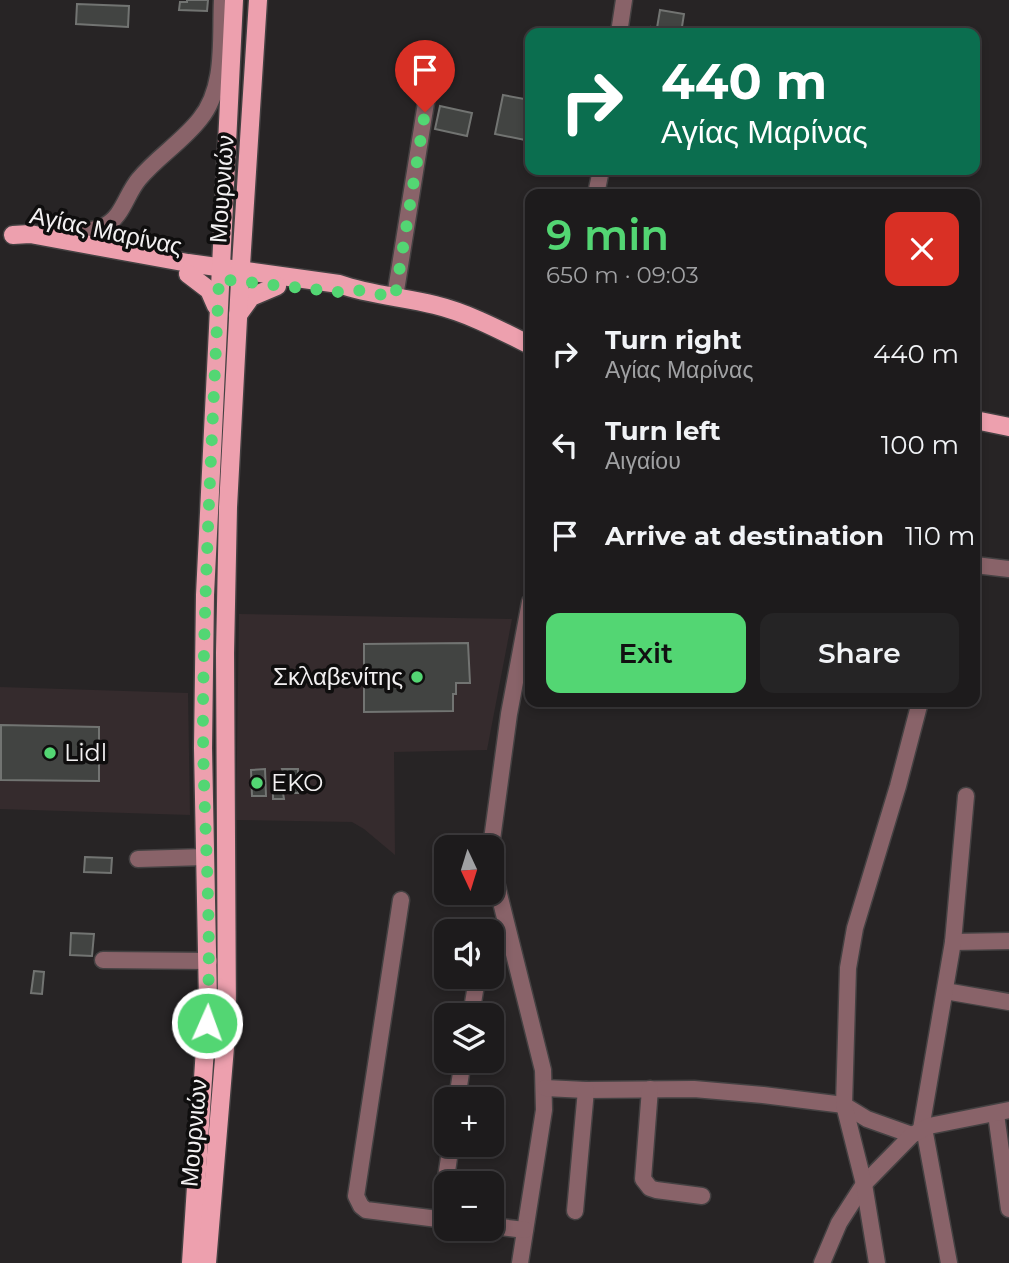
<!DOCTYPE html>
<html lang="en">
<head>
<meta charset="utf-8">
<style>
	:root { --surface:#1d1b1c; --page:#252425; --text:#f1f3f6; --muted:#a0a1a3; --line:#3b393b; --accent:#53d673 }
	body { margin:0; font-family:Montserrat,sans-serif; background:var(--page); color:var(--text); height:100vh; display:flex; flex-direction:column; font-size:26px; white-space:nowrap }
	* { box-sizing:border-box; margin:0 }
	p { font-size:23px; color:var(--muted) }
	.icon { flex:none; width:38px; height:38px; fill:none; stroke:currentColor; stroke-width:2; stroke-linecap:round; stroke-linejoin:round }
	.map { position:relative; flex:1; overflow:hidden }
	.panel { position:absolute; left:525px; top:189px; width:455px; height:518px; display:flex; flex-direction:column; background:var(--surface); border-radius:14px; box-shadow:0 4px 10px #0003,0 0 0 2px var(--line) }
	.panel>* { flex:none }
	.hud { position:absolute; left:525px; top:28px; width:455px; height:147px; border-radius:14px; box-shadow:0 4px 10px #0003,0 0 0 2px var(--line); background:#0b6e4f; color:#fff; overflow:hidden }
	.needle { width:46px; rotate:176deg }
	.tools { position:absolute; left:434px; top:835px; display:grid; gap:14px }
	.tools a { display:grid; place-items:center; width:70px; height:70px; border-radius:14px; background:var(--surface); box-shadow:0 4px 10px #0003,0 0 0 2px var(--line); font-size:35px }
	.pin { position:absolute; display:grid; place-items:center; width:60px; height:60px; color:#fff; margin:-72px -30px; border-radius:50% 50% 50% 0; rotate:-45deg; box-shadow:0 0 7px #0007 }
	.pin .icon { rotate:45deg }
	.me { position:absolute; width:77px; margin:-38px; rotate:2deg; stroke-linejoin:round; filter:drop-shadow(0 0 5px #0008) }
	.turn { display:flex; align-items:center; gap:24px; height:147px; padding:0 21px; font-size:32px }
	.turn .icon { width:91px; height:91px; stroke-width:2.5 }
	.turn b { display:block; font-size:49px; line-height:60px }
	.round { display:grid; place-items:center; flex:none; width:74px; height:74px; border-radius:14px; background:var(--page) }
	.summary { display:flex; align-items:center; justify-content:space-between; height:119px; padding:0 21px }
	h1 { font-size:42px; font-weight:600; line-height:52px; color:var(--accent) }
	.action { display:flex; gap:14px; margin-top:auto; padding:14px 21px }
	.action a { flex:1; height:80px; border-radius:14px; background:var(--accent); color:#111; font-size:28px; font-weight:600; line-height:80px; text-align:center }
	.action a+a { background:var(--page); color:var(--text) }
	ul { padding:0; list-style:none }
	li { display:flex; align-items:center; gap:21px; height:91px; padding:0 21px }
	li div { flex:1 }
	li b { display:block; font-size:26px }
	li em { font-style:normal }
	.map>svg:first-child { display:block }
	.built { fill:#352b2d }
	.building { fill:#424442; stroke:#727472; stroke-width:2 }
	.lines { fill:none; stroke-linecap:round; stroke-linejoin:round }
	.minor-casing { stroke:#444142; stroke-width:19 }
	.major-casing { stroke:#444142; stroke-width:21 }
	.minor { stroke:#896369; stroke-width:16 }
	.major { stroke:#eda0ae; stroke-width:18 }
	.route { stroke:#53d673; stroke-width:12; stroke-dasharray:0 21.6 }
	.poi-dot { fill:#53d673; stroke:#0f0e0e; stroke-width:2.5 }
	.labels { text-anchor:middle; stroke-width:7; stroke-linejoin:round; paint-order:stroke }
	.street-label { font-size:24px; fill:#f3f1f2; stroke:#0f0e0e }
	.poi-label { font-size:24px; fill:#f3f1f2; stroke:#0f0e0e; text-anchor:start }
</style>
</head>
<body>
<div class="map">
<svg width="1009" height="1263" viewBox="0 0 1009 1263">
	<rect width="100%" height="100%" fill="#272425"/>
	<g class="built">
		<path d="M 239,614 L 512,619 L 487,750 L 394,752 L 395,855 L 364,829 L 352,822 L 236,820 Z"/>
		<path d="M 0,687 L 188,693 L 190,815 L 0,809 Z"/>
	</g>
	<g class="building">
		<path d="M 187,0 L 208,0 L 207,11 L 179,10 L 180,2 L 187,2 Z"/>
		<path d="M 77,4 L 129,6 L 128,27 L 76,24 Z"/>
		<path d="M 660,10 L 684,14 L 681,33 L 650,33 L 651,27 L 657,28 Z"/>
		<path d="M 401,55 L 429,60 L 425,84 L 407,81 L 407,78 L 397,76 Z"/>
		<path d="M 503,95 L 530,100 L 530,141 L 495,134 Z"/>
		<path d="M 440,106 L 472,113 L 467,136 L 435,129 Z"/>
		<path d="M 468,643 L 470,683 L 456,683 L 456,694 L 453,694 L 453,711 L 364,712 L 364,644 Z"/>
		<path d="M 1,725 L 99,727 L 99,781 L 1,780 Z"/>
		<path d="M 265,769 L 266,796 L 252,796 L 251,770 Z"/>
		<path d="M 282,769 L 298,769 L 298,793 L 283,793 L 284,799 L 273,799 L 273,772 L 283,772 Z"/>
		<path d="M 85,857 L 112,858 L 111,873 L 84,872 Z"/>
		<path d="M 71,933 L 94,934 L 92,956 L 70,955 Z"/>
		<path d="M 34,971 L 44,972 L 42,994 L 31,993 Z"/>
	</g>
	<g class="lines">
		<g class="minor-casing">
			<g id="minor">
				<path d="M 619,33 L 624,0"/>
				<path d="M 596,194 L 601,170"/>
				<path d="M 52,238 C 69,232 89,233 104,226 C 123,217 126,194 139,179 C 157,157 182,142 200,119 C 226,87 220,39 222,0"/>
				<path d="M 395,297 L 433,59"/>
				<path d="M 975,565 L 1009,569"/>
				<path d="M 491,847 L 509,714 L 530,602"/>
				<path d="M 138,859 L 205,857"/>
				<path d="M 492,866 L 543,1070 L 544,1110 L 520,1263"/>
				<path d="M 401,900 L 356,1196 L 361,1206 L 366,1210 L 446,1220"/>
				<path d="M 953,942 L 1009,941"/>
				<path d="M 103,960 L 209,961"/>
				<path d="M 945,991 L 1009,1002"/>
				<path d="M 471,1015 L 476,985"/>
				<path d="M 545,1088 L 586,1090 L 694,1089 L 763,1095 L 844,1105 L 867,1119 L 912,1135"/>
				<path d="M 650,1089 L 643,1179 L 650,1188 L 656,1190 L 702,1196"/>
				<path d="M 457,1099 L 463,1060"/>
				<path d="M 996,1114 L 1009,1209"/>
				<path d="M 924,1128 L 949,1263"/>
				<path d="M 921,1129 L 953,942 L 966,796"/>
				<path d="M 575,1211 L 586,1090"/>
				<path d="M 440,1219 L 451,1144"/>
				<path d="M 492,1226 L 525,1230"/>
				<path d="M 822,1263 L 839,1223 L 864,1184 L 912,1135 L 929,1126 L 1009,1110"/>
				<path d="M 877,1263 L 864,1184 L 844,1105 L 848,968 L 855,928 L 898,786 L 920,702"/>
			</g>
		</g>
		<g class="major-casing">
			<g id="major">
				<path d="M 13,235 L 30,234 L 188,263 L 339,284 C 370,295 403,297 435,305 C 468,313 500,330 530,345"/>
				<path d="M 188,274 L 209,290 L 216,306"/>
				<path d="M 238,315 L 251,297 L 277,286"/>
				<path d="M 975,420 L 1009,427"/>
				<path d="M 191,1263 L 208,1002 L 203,748 L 205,595 L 234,0"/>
				<path d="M 207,1263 L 227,1023 L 225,653 L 228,507 L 240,281 L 258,0"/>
			</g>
		</g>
		<use href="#minor" class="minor"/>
		<use href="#major" class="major"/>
	</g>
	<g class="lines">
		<path class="route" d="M 207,1023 C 213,917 202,810 203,704 C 205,562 213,421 219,279 L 339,292 L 356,290 L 395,297 L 425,112"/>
	</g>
	<g class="poi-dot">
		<circle cx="417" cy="677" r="7"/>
		<circle cx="50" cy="753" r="7"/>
		<circle cx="257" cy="783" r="7"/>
	</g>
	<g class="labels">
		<g class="street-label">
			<text transform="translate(222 189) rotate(-86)" y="8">Μουρνιών</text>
			<text transform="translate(106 231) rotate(12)" y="8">Αγίας Μαρίνας</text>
			<text transform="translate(194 1133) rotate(-85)" y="8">Μουρνιών</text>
		</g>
		<g class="poi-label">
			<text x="403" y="685" text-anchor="end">Σκλαβενίτης</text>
			<text x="64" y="761">Lidl</text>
			<text x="271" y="791">EKO</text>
		</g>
	</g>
</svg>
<div class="tools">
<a><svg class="needle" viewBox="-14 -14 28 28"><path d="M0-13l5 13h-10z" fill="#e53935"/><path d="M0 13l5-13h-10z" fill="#a0a1a3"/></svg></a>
<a><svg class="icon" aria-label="sound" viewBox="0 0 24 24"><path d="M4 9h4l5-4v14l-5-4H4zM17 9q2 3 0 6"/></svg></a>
<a><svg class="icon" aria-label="layers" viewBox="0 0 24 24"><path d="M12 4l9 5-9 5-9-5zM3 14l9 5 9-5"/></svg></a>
<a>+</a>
<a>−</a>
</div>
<div class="pin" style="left:425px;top:112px;background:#d93025"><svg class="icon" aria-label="arrive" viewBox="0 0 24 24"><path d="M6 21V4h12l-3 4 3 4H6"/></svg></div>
<svg class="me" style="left:207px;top:1023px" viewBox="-20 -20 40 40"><circle r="17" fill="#53d673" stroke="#fff" stroke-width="3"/><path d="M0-11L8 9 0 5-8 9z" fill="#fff"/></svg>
<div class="hud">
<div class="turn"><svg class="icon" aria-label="right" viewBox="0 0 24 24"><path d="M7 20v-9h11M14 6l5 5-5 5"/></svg><div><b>440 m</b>Αγίας Μαρίνας</div></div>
</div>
<section class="panel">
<div class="summary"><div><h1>9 min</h1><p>650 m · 09:03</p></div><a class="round" style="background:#d93025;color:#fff"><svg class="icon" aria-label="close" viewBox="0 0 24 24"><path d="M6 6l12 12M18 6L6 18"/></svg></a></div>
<ul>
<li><svg class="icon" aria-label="right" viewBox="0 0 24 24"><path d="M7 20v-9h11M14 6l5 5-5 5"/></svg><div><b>Turn right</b><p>Αγίας Μαρίνας</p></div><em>440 m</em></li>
<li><svg class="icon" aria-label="left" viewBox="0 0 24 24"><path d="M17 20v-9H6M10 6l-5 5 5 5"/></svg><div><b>Turn left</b><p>Αιγαίου</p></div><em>100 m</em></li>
<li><svg class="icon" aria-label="arrive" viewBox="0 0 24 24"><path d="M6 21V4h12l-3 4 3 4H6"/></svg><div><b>Arrive at destination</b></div><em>110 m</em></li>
</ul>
<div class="action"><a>Exit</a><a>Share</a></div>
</section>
</div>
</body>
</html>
